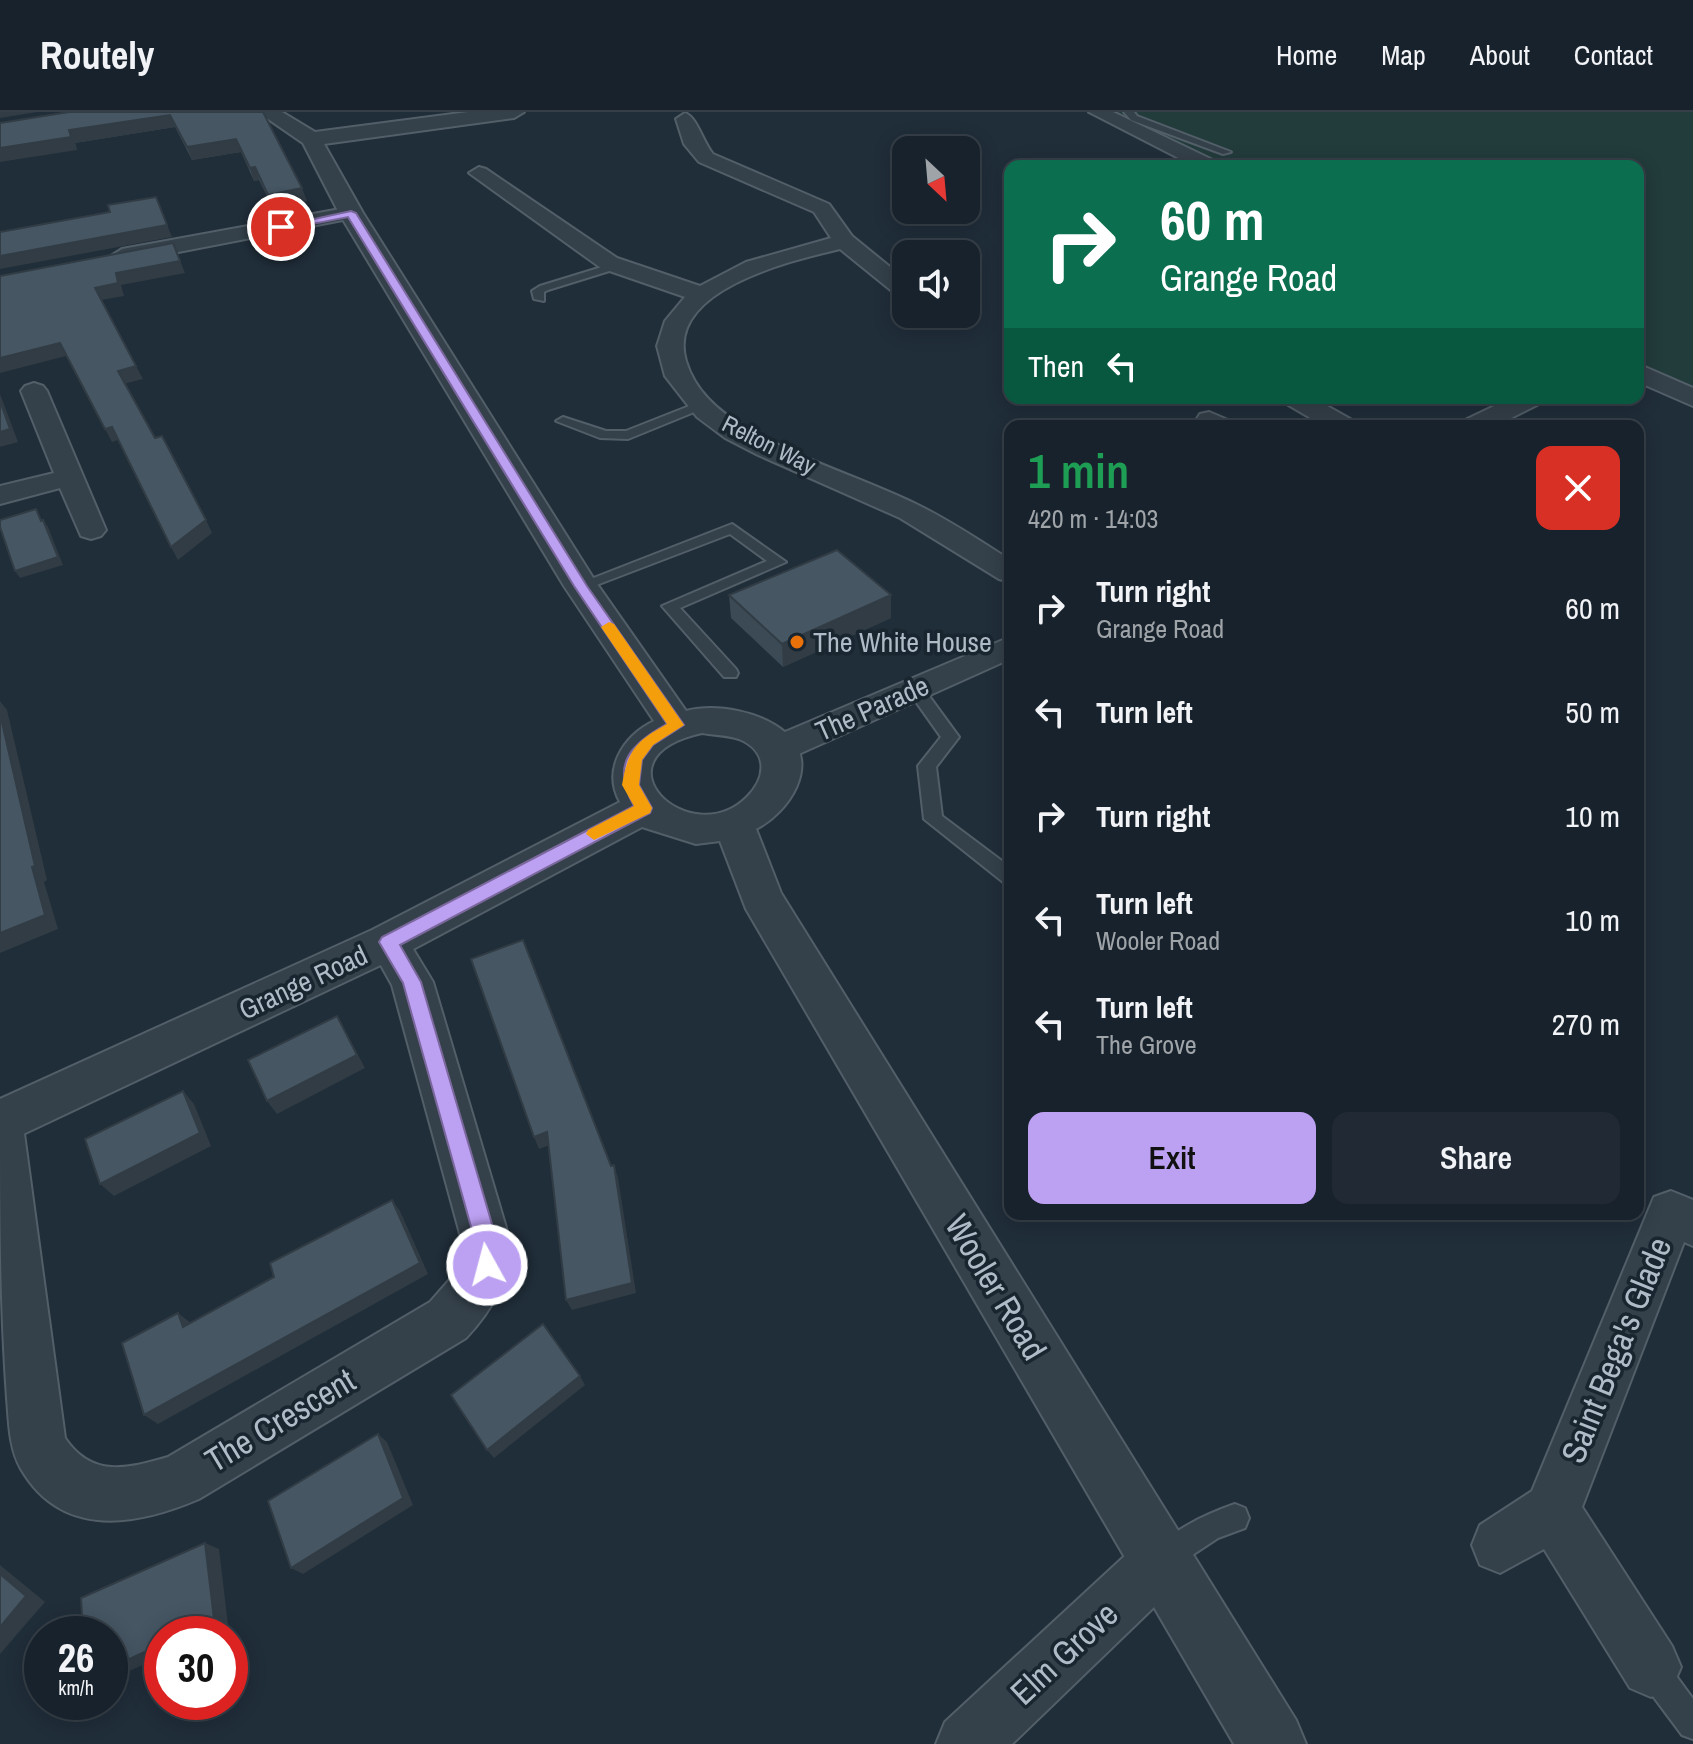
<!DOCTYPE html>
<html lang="en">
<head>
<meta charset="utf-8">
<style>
	:root { --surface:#18222c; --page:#212a34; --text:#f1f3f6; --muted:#9fa4a9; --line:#363f48; --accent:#bca0f2 }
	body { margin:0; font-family:"Archivo Narrow",sans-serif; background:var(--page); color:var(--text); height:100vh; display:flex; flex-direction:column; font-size:30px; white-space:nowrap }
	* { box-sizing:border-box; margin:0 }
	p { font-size:26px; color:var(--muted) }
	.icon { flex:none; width:44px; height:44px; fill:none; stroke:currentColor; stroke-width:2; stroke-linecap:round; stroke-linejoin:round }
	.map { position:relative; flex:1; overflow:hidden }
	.sheet { position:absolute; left:1004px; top:308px; width:640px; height:800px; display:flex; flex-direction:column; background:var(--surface); border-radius:16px; box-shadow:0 4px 20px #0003,0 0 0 2px var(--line) }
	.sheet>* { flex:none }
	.hud { position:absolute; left:1004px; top:48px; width:640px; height:244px; border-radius:16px; box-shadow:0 4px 20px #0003,0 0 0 2px var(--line); background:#0b6e4f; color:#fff; overflow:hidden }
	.needle { width:52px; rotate:154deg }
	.buttons { position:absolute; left:892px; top:24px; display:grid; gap:16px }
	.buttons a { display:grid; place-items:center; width:88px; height:88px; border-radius:16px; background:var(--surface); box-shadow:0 4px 20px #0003,0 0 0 2px var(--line); font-size:40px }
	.speed { position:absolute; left:24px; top:1504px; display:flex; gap:16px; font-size:40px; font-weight:700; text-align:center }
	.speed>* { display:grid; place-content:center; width:104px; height:104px; border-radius:50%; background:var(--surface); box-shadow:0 4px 20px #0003,0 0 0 2px var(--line); line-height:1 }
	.speed small { font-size:20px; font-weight:400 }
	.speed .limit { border:12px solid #d22; background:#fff; color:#111 }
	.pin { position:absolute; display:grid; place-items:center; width:68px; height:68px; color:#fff; margin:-34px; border:4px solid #fff; border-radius:50%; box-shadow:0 2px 8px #0007 }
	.me { position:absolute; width:88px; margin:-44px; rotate:353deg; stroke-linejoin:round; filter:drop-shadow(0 0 6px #0008) }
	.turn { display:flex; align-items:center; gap:28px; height:168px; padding:0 24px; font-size:36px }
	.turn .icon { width:104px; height:104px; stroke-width:2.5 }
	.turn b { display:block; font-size:56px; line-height:68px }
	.then { display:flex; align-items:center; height:76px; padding:0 24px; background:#0003; gap:16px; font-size:30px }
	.round { display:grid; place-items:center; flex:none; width:84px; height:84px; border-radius:16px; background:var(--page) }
	.overview { display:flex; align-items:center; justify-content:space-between; height:136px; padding:0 24px }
	h1 { font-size:48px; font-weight:600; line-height:60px; color:#1e9e55 }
	.button { display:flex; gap:16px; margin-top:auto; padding:16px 24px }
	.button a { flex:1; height:92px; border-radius:16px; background:var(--accent); color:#111; font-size:32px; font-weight:600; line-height:92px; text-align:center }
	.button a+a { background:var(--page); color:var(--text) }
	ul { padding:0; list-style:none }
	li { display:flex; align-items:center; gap:24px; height:104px; padding:0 24px }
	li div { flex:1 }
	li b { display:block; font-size:30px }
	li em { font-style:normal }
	header { display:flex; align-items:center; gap:48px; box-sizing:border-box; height:112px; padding:0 40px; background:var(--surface); border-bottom:2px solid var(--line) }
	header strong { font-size:38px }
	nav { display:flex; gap:44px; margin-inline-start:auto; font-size:28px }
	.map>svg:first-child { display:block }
	.green { fill:#223b3b }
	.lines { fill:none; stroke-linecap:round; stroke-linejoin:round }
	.service-casing { stroke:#525e68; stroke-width:4 }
	.minor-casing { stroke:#525e68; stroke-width:4 }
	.tertiary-casing { stroke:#525e68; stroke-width:4 }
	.service { fill:#34404a; fill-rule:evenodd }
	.minor { fill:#34404a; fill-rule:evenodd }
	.tertiary { fill:#34404a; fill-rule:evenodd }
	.wall { fill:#3c4a55 }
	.shaded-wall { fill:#313c45 }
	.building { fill:#465663; stroke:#313c45; stroke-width:2 }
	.route { fill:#bca0f2; stroke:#7a689d; stroke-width:2 }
	.slow { fill:#f59e0b }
	.food-dot { fill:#e8710a; stroke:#19252f; stroke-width:3 }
	.labels { text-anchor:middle; stroke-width:7; stroke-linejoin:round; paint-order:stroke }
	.far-street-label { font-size:24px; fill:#afbbc6; stroke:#19252f }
	.poi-label { font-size:28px; fill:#afbbc6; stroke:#19252f; text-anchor:start }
	.street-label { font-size:28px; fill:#afbbc6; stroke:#19252f }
	.near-street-label { font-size:34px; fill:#afbbc6; stroke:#19252f }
</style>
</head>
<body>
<header>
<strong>Routely</strong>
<nav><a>Home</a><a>Map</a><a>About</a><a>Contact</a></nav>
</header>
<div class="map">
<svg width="1693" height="1632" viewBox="0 0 1693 1632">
	<rect width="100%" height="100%" fill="#202e3a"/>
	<path class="green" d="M 1108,0 L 1693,0 L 1693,280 L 1638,254 L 1638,54 L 1221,54 Z"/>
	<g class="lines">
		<g class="service-casing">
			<g id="service">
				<path d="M 1124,0 L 1134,0 L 1137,4 L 1231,40 L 1223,42 L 1131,8 Z"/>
				<path d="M 615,151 L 621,154 L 619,156 L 548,178 L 544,180 L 544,189 L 534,187 L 532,179 L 540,174 Z"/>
				<path d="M 697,291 L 709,294 L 628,327 L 600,326 L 556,309 L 563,305 L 606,319 L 626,319 Z"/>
				<path d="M 732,412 L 786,450 L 680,496 L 736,557 L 738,561 L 736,565 L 724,565 L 662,494 L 767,449 L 730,422 L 586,477 L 576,477 L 573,474 Z"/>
				<path d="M 915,571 L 921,573 L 959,625 L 936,655 L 942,704 L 1010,755 L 1010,772 L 1003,770 L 924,707 L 918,654 L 941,625 L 907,577 Z"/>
				<path d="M 1235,1392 L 1245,1396 L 1249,1406 L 1245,1416 L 1218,1426 L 1165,1461 L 1155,1457 L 1151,1447 C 1162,1421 1209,1401 1235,1392 Z"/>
				<path d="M 1652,1542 L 1663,1546 L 1693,1587 L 1693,1627 L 1682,1623 L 1641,1568 L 1637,1557 L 1641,1546 Z"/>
			</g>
		</g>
		<g class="minor-casing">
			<g id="minor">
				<path d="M 1089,0 L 1113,0 L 1217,50 L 1220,54 L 1194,54 Z"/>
				<path d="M 685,1 C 697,5 703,30 713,42 L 829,92 L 852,124 L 906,168 L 906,186 L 898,184 L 840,137 C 790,149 665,178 686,249 C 695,279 718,299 745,315 C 798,347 860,365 916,392 C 949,408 979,428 1010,448 L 1010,470 L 999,467 L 900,406 L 758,343 L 725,326 L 697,305 L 665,264 L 657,234 L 665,209 L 685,185 L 601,156 L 469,61 L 479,55 L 486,57 L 617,146 L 700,174 L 746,150 L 831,126 L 814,100 L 699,50 L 684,32 L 676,7 Z"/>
				<path d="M 351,95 L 361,101 L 358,105 L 122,151 L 111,144 L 122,137 Z"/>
				<path d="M 923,202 L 948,202 L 949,203 L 945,208 C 936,210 929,210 923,202 Z"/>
				<path d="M 1638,252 L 1693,276 L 1693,294 L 1638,270 Z"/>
				<path d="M 34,271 L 43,274 L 47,279 L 106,418 L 101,424 L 91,427 L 81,424 L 60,376 L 0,392 L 0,374 L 54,361 L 21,279 L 25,274 Z"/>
				<path d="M 1281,286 L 1313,286 L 1352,308 L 1356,314 L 1324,314 L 1285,291 Z"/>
				<path d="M 1511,286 L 1545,286 L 1541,291 L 1495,314 L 1461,314 L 1465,308 Z"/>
				<path d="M 1209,300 L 1228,308 L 1232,314 L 1200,314 L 1196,308 L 1200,302 Z"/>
				<path d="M 1010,525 L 1010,547 L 790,646 L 778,649 L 766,646 L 760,637 L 766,628 Z"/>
				<path d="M 388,814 L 402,819 L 433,870 L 510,1129 C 510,1168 492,1198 466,1226 L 199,1387 C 136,1414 62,1427 21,1357 C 9,1336 9,1310 7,1286 C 0,1189 0,1091 0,994 L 16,1000 L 23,1014 L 65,1326 C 92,1366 127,1357 168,1345 L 430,1190 L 459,1157 L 462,1129 L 392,873 L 368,830 L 374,819 Z"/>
				<path d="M 1671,1079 L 1693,1088 L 1693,1134 L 1684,1130 L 1582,1395 L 1672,1534 L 1681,1555 L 1672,1576 L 1651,1585 L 1630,1576 L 1544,1437 L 1500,1461 L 1480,1453 L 1472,1433 L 1480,1413 L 1532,1379 L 1654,1085 Z"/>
				<path d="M 1161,1421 L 1181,1429 L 1189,1449 L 1181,1469 L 1012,1632 L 936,1632 L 945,1610 L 1141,1429 Z"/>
			</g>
		</g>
		<g class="tertiary-casing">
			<path id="tertiary" d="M 258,0 L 282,0 L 315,20 L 468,0 L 524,0 L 514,6 L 324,32 L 363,101 L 597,472 L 686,599 C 717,591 762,600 786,621 C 822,652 788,701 756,717 L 781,781 L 1296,1608 L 1306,1632 L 1234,1632 L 746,797 L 720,729 L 696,732 L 642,715 L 404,842 L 0,1033 L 0,987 L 372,818 L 620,690 C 602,658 623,624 654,609 L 564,474 L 339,101 L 303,31 ZM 702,621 C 713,623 728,623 739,627 C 768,639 767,665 747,685 C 690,742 589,646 702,621 Z"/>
		</g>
		<use href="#service" class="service"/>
		<use href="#minor" class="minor"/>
		<use href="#tertiary" class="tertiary"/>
	</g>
	<g class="wall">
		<path d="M 263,0 L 307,89 L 273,96 L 259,68 L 254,69 L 241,40 L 192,48 L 175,15 L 75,31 L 77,38 L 0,11 Z"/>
		<path d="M 729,483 L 891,483 L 891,506 L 783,555 L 731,506 Z"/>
	</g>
	<g class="shaded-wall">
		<path d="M 0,0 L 37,0 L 0,6 Z"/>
		<path d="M 170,3 L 175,15 L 75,31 L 77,38 L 0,50 L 0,36 L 69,18 Z"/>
		<path d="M 236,27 L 241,40 L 192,48 L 187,35 Z"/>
		<path d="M 255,55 L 259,68 L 254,69 L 250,56 Z"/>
		<path d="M 302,76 L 307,89 L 273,96 L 268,83 Z"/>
		<path d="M 156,85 L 172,125 L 0,157 L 0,144 Z"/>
		<path d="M 173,131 L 185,161 L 121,173 L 124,184 L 101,188 L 95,176 L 116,161 Z"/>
		<path d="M 60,231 L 66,244 L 0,261 L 0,246 Z"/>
		<path d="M 136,254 L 143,267 L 124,272 L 118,259 Z"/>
		<path d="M 0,282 L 18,330 L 0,335 Z"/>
		<path d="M 112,315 L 118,328 L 112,330 L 105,317 Z"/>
		<path d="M 43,408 L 48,415 L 63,453 L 20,466 L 15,459 Z"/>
		<path d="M 206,408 L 212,421 L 178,448 L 171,435 Z"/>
		<path d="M 891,483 L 891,506 L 783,555 L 782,532 Z"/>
		<path d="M 0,589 L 7,598 L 47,768 L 44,770 L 58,817 L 0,841 L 0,821 L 32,755 L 0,602 Z"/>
		<path d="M 337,904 L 365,956 L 277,1002 L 267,989 Z"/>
		<path d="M 183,979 L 194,992 L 211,1034 L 114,1084 L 100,1072 Z"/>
		<path d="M 547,1020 L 552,1032 L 539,1037 L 534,1025 Z"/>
		<path d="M 614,1053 L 618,1066 L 636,1181 L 572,1198 L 566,1188 Z"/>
		<path d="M 392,1088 L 400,1099 L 428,1162 L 158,1312 L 144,1303 Z"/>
		<path d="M 178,1201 L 191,1211 L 183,1215 Z"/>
		<path d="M 580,1264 L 585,1273 L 494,1346 L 487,1338 Z"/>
		<path d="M 378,1322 L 387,1330 L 413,1393 L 303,1462 L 291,1456 Z"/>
		<path d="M 205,1431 L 219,1437 L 228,1513 L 208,1522 L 183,1522 Z"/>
		<path d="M 0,1453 L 45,1490 L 0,1542 Z"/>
		<path d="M 162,1532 L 162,1544 L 110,1568 L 110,1556 Z"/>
	</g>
	<g class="building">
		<path d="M 69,0 L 263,0 L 302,76 L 268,83 L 255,55 L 250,56 L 236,27 L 187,35 L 170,3 L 69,18 L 71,25 L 0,36 L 0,11 Z"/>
		<path d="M 156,85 L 167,113 L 0,144 L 0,120 L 110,100 L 108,93 Z"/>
		<path d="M 173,131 L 180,149 L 116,161 L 118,171 L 95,176 L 136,254 L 118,259 L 155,326 L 162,324 L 206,408 L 171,435 L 112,315 L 105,317 L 60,231 L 0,246 L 0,164 Z"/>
		<path d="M 0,289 L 10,317 L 0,320 Z"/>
		<path d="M 36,397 L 41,409 L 43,408 L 58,445 L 15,459 L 0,415 L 0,408 Z"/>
		<path d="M 837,438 L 891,483 L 782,532 L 729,483 Z"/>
		<path d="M 0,602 L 35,754 L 32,755 L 45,803 L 0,821 Z"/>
		<path d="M 523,828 L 611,1054 L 614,1053 L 632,1171 L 566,1188 L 547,1020 L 534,1025 L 471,847 Z"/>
		<path d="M 337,904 L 357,943 L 267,989 L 248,948 Z"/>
		<path d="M 183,979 L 200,1021 L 100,1072 L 85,1027 Z"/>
		<path d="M 392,1088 L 420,1151 L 144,1303 L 122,1231 L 178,1201 L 183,1215 L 274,1165 L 270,1151 Z"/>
		<path d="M 543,1212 L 580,1264 L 487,1338 L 451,1283 Z"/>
		<path d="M 378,1322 L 403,1386 L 291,1456 L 268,1389 Z"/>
		<path d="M 205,1431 L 214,1507 L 183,1522 L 162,1522 L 162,1532 L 110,1556 L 110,1522 L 83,1522 L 81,1486 Z"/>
		<path d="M 0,1462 L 26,1484 L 0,1515 Z"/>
	</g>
	<path class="route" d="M 351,99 L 356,101 L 587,474 L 684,613 L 653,633 L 642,648 L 639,673 L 652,696 L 650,701 L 400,833 L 421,870 L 497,1129 L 498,1153 L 495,1161 L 487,1164 L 479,1161 L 475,1129 L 403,871 L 379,830 L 382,825 L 634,694 C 611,653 629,633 667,612 L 574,474 L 348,105 L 281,118 L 277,115 Z"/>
	<path class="slow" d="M 609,510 L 614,512 L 684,613 L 653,633 L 642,648 L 639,673 L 652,696 L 650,701 L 594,728 L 586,722 L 588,718 L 634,694 L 622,673 C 628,638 636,629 667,612 L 601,515 Z"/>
	<circle class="food-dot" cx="797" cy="530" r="8"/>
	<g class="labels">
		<g class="far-street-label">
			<text transform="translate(769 333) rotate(27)" y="8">Relton Way</text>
		</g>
		<g class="poi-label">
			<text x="813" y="540">The White House</text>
		</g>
		<g class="street-label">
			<text transform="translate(872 596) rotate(-24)" y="10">The Parade</text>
			<text transform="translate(303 870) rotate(-25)" y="10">Grange Road</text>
		</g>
		<g class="near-street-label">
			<text transform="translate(996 1175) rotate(59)" y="12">Wooler Road</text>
			<text transform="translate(1616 1238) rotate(-68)" y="12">Saint Bega's Glade</text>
			<text transform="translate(280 1308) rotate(-31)" y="12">The Crescent</text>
			<text transform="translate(1064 1541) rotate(-43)" y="12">Elm Grove</text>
		</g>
	</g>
</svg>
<div class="buttons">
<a><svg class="needle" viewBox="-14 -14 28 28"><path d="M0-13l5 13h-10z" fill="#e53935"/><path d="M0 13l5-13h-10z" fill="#9fa4a9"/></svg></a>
<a><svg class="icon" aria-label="sound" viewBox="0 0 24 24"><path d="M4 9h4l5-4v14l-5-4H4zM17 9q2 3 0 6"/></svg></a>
</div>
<div class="speed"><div>26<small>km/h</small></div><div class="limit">30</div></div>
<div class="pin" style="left:281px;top:115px;background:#d93025"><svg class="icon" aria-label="arrive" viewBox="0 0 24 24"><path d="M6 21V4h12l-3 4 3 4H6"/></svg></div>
<svg class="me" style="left:487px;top:1153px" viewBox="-20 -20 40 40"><circle r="17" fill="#bca0f2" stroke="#fff" stroke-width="3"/><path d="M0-11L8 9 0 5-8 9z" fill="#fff"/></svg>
<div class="hud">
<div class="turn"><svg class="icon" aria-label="right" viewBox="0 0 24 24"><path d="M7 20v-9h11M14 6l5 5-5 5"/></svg><div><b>60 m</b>Grange Road</div></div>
<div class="then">Then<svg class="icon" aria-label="left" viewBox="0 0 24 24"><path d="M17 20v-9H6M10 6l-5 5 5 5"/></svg></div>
</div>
<section class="sheet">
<div class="overview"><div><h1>1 min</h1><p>420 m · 14:03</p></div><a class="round" style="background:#d93025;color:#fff"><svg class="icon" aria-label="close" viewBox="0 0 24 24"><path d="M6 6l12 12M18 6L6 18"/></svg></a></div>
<ul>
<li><svg class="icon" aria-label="right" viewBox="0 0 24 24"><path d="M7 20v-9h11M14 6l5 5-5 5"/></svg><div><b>Turn right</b><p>Grange Road</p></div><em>60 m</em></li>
<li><svg class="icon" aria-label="left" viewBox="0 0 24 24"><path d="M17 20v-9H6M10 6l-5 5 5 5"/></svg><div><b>Turn left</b></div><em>50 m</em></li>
<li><svg class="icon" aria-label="right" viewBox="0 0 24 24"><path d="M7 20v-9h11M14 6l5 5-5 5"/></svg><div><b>Turn right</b></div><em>10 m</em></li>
<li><svg class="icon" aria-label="left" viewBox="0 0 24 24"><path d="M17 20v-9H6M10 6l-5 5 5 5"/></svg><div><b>Turn left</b><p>Wooler Road</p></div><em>10 m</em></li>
<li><svg class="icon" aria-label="left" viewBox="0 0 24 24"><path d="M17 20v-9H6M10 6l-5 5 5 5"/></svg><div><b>Turn left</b><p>The Grove</p></div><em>270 m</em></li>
</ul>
<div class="button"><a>Exit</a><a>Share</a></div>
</section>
</div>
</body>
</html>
